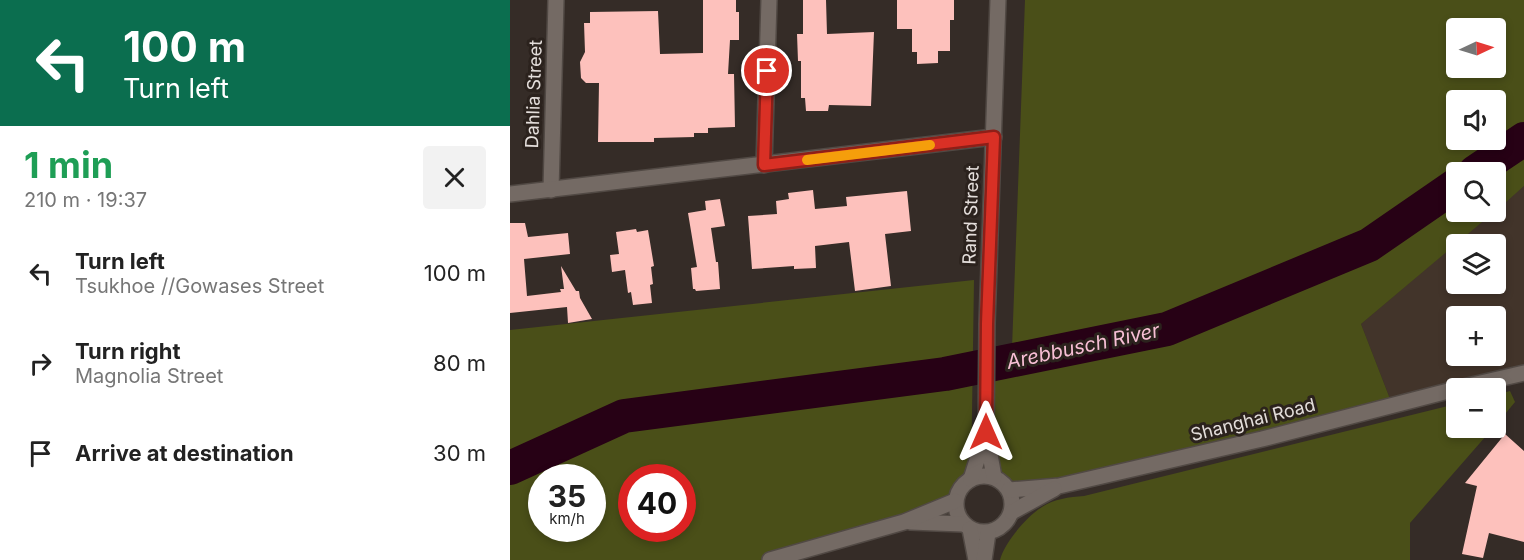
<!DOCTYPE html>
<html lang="en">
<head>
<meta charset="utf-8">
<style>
	:root { --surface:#fff; --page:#f2f2f2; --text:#222; --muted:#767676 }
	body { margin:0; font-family:Inter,sans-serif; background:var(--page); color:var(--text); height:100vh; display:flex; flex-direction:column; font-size:22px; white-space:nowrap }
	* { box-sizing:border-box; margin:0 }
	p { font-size:20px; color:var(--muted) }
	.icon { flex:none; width:33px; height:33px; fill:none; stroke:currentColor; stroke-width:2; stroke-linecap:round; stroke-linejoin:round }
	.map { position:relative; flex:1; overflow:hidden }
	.panel { display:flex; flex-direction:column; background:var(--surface); width:510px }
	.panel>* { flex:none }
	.top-card { background:#0b6e4f; color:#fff; overflow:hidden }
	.needle { width:39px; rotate:86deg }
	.controls { position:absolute; left:936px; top:18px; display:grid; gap:12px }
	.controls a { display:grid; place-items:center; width:60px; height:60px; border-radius:6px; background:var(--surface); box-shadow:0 3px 9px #0003; font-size:30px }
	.speed { position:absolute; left:18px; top:464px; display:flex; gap:12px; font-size:30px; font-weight:700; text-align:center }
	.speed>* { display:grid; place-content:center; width:78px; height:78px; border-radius:50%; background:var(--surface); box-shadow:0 3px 9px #0003; line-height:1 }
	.speed small { font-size:15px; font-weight:400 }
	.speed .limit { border:9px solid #d22; background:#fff; color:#111 }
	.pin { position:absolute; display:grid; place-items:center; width:51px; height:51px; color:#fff; margin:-26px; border:3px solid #fff; border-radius:50%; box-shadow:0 2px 6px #0007 }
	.me { position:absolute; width:66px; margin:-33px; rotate:0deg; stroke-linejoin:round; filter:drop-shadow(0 0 4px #0008) }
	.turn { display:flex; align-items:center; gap:21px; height:126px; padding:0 24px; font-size:27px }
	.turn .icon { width:78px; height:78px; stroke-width:2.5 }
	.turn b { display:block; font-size:42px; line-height:51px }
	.round { display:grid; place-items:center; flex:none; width:63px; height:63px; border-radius:6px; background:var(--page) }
	.summary { display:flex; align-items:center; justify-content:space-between; height:102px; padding:0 24px }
	h1 { font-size:36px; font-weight:700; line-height:45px; color:#1e9e55 }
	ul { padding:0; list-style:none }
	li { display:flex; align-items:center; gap:18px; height:90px; padding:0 24px }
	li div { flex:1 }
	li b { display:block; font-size:22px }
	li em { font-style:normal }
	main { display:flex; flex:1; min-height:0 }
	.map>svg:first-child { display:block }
	.built { fill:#42342a; fill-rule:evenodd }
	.green { fill:#4a4f18; fill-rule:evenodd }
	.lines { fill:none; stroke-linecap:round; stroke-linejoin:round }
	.river { stroke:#270115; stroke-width:34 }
	.building { fill:#fdc1bc }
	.minor-casing { stroke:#514944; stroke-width:18 }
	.tertiary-casing { stroke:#514944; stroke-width:18 }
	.minor { stroke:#746a64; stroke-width:15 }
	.tertiary { stroke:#746a64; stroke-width:15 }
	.route-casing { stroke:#8d1f18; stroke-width:15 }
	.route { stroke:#d93025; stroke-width:10 }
	.slow { stroke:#f59e0b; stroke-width:10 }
	.labels { text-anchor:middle; stroke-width:6; stroke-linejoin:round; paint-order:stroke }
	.street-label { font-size:18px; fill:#e4dedb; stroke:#2b221d }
	.water-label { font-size:20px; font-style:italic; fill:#f8bfd5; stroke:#2b221d }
</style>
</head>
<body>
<main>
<section class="panel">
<div class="top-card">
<div class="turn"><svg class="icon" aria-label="left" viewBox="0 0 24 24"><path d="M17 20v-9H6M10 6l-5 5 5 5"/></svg><div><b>100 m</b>Turn left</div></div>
</div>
<div class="summary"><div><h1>1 min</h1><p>210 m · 19:37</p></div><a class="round"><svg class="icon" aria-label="close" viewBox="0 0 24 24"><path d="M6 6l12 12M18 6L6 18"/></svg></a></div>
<ul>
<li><svg class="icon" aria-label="left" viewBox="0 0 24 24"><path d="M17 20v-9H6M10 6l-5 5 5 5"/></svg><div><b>Turn left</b><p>Tsukhoe //Gowases Street</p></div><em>100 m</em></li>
<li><svg class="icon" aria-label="right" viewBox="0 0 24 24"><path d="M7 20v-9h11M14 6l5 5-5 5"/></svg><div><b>Turn right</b><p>Magnolia Street</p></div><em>80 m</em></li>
<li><svg class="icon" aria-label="arrive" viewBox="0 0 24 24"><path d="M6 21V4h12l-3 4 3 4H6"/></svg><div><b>Arrive at destination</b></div><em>30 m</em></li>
</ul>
</section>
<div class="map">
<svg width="1014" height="560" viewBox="0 0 1014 560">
	<rect width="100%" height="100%" fill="#352c27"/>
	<path class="built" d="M 1014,186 L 1014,373 L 882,404 L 851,324 ZM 946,244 L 986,244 L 986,284 L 946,284 ZM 946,316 L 986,316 L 986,356 L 946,356 Z"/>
	<g class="green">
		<path d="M 515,0 L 1014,0 L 1014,137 L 962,172 L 946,172 L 946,183 L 857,244 L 737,294 L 651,326 L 504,355 L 502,348 ZM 986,28 L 986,68 L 946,68 L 946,28 ZM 986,100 L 986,140 L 946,140 L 946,100 Z"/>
		<path d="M 1014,139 L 1014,186 L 986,211 L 986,172 L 965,172 Z"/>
		<path d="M 946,185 L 946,212 L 984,212 L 851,324 L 882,404 L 499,490 L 484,477 L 479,365 L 657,329 L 859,245 Z"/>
		<path d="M 464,280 L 461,479 L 450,488 L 445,501 L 260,560 L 0,560 L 0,330 ZM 32,477 L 82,477 L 82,528 L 32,528 ZM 122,477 L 172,477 L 172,528 L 122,528 Z"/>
		<path d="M 1000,391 L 1005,402 L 986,425 L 986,395 Z"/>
		<path d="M 946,404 L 946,428 L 983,428 L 900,523 L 900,560 L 490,560 C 494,543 517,516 532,507 C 544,499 559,497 574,496 Z"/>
	</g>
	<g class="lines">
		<g class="river">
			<path d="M 965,172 L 1014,139"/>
			<path d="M 0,468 L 114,416 L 435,374 L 657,329 L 859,245 L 946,185"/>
		</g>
	</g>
	<g class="building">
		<path d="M 193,0 L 226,0 L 226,12 L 229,12 L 229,40 L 220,40 L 218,74 L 224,74 L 225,127 L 198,128 L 198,133 L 184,133 L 184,137 L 144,138 L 144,142 L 88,142 L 89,83 L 76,83 L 71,78 L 70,62 L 75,52 L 74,23 L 80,23 L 80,12 L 148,11 L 150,54 L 193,53 Z"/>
		<path d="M 293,0 L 316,0 L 317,34 L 364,32 L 361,106 L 319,105 L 318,111 L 296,111 L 295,98 L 291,98 L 291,61 L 288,61 L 287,34 L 293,34 Z"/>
		<path d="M 387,0 L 444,0 L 444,20 L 440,20 L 440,51 L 428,51 L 428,63 L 407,64 L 407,52 L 402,52 L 402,29 L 387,29 Z"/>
		<path d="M 303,190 L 305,209 L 337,206 L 336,197 L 397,191 L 401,231 L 375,234 L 381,286 L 345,291 L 339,242 L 305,246 L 306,268 L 284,269 L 284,266 L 242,269 L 238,216 L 267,214 L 266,201 L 279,199 L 278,193 Z"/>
		<path d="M 210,199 L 215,226 L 201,228 L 206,262 L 208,262 L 210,289 L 186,291 L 185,289 L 183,289 L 181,268 L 187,267 L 178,213 L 196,210 L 195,201 Z"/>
		<path d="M 0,223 L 15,223 L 18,237 L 58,233 L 60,254 L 14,259 L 17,296 L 51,292 L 50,289 L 54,289 L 51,266 L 66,291 L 69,291 L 70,298 L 82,319 L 58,323 L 57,307 L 0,313 Z"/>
		<path d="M 126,229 L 127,232 L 138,230 L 144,266 L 141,267 L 143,284 L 140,285 L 142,303 L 123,305 L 121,292 L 118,293 L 115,270 L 102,272 L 100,255 L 109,254 L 106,232 Z"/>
		<path d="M 995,434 L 1014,451 L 1014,542 L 979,533 L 973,558 L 952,554 L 967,486 L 955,483 Z"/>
	</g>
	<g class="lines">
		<g class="minor-casing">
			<g id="minor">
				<path d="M 254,165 L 259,0"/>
				<path d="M 41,190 L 46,0"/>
			</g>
		</g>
		<g class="tertiary-casing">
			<g id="tertiary">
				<path d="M 0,194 L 484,137"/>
				<path d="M 949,388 L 1014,373"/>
				<circle cx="474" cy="504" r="28"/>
				<path d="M 484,477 L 476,432 L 477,324 L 488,0"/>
				<path d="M 461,479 L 475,435"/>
				<path d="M 499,490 L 549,486 L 752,439 L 946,389"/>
				<path d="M 502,512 L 544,489"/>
				<path d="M 400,522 L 453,524"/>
				<path d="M 460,529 L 466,560"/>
				<path d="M 260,560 L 394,522 L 445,501"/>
				<path d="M 474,560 L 478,533"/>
			</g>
		</g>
		<use href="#minor" class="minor"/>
		<use href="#tertiary" class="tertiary"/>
	</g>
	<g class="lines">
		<g class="route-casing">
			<path id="route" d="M 257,71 L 254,165 L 484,137 L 477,324 L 476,432"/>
		</g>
		<use href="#route" class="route"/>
		<path class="slow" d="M 297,160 L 420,145"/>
	</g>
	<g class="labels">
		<g class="street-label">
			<text transform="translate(24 94) rotate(-88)" y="6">Dahlia Street</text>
			<text transform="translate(461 215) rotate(-88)" y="6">Rand Street</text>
			<text transform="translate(743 420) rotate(-14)" y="6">Shanghai Road</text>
		</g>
		<g class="water-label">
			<text transform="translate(573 346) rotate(-12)" y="7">Arebbusch River</text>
		</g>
	</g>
</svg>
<div class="controls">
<a><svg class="needle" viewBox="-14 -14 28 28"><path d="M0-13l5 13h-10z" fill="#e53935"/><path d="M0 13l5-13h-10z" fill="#767676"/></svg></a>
<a><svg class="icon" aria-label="sound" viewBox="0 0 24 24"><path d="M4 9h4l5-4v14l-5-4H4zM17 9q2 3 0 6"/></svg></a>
<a><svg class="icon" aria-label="search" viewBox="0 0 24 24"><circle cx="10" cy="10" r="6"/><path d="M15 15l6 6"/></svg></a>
<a><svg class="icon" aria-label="layers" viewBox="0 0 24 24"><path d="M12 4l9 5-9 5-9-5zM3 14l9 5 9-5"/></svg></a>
<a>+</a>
<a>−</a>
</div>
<div class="speed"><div>35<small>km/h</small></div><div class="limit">40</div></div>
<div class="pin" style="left:257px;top:71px;background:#d93025"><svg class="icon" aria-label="arrive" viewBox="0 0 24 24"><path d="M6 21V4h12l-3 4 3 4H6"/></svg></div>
<svg class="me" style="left:476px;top:432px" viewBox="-20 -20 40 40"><path d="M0-17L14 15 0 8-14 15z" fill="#d93025" stroke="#fff" stroke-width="4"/></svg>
</div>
</main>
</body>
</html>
